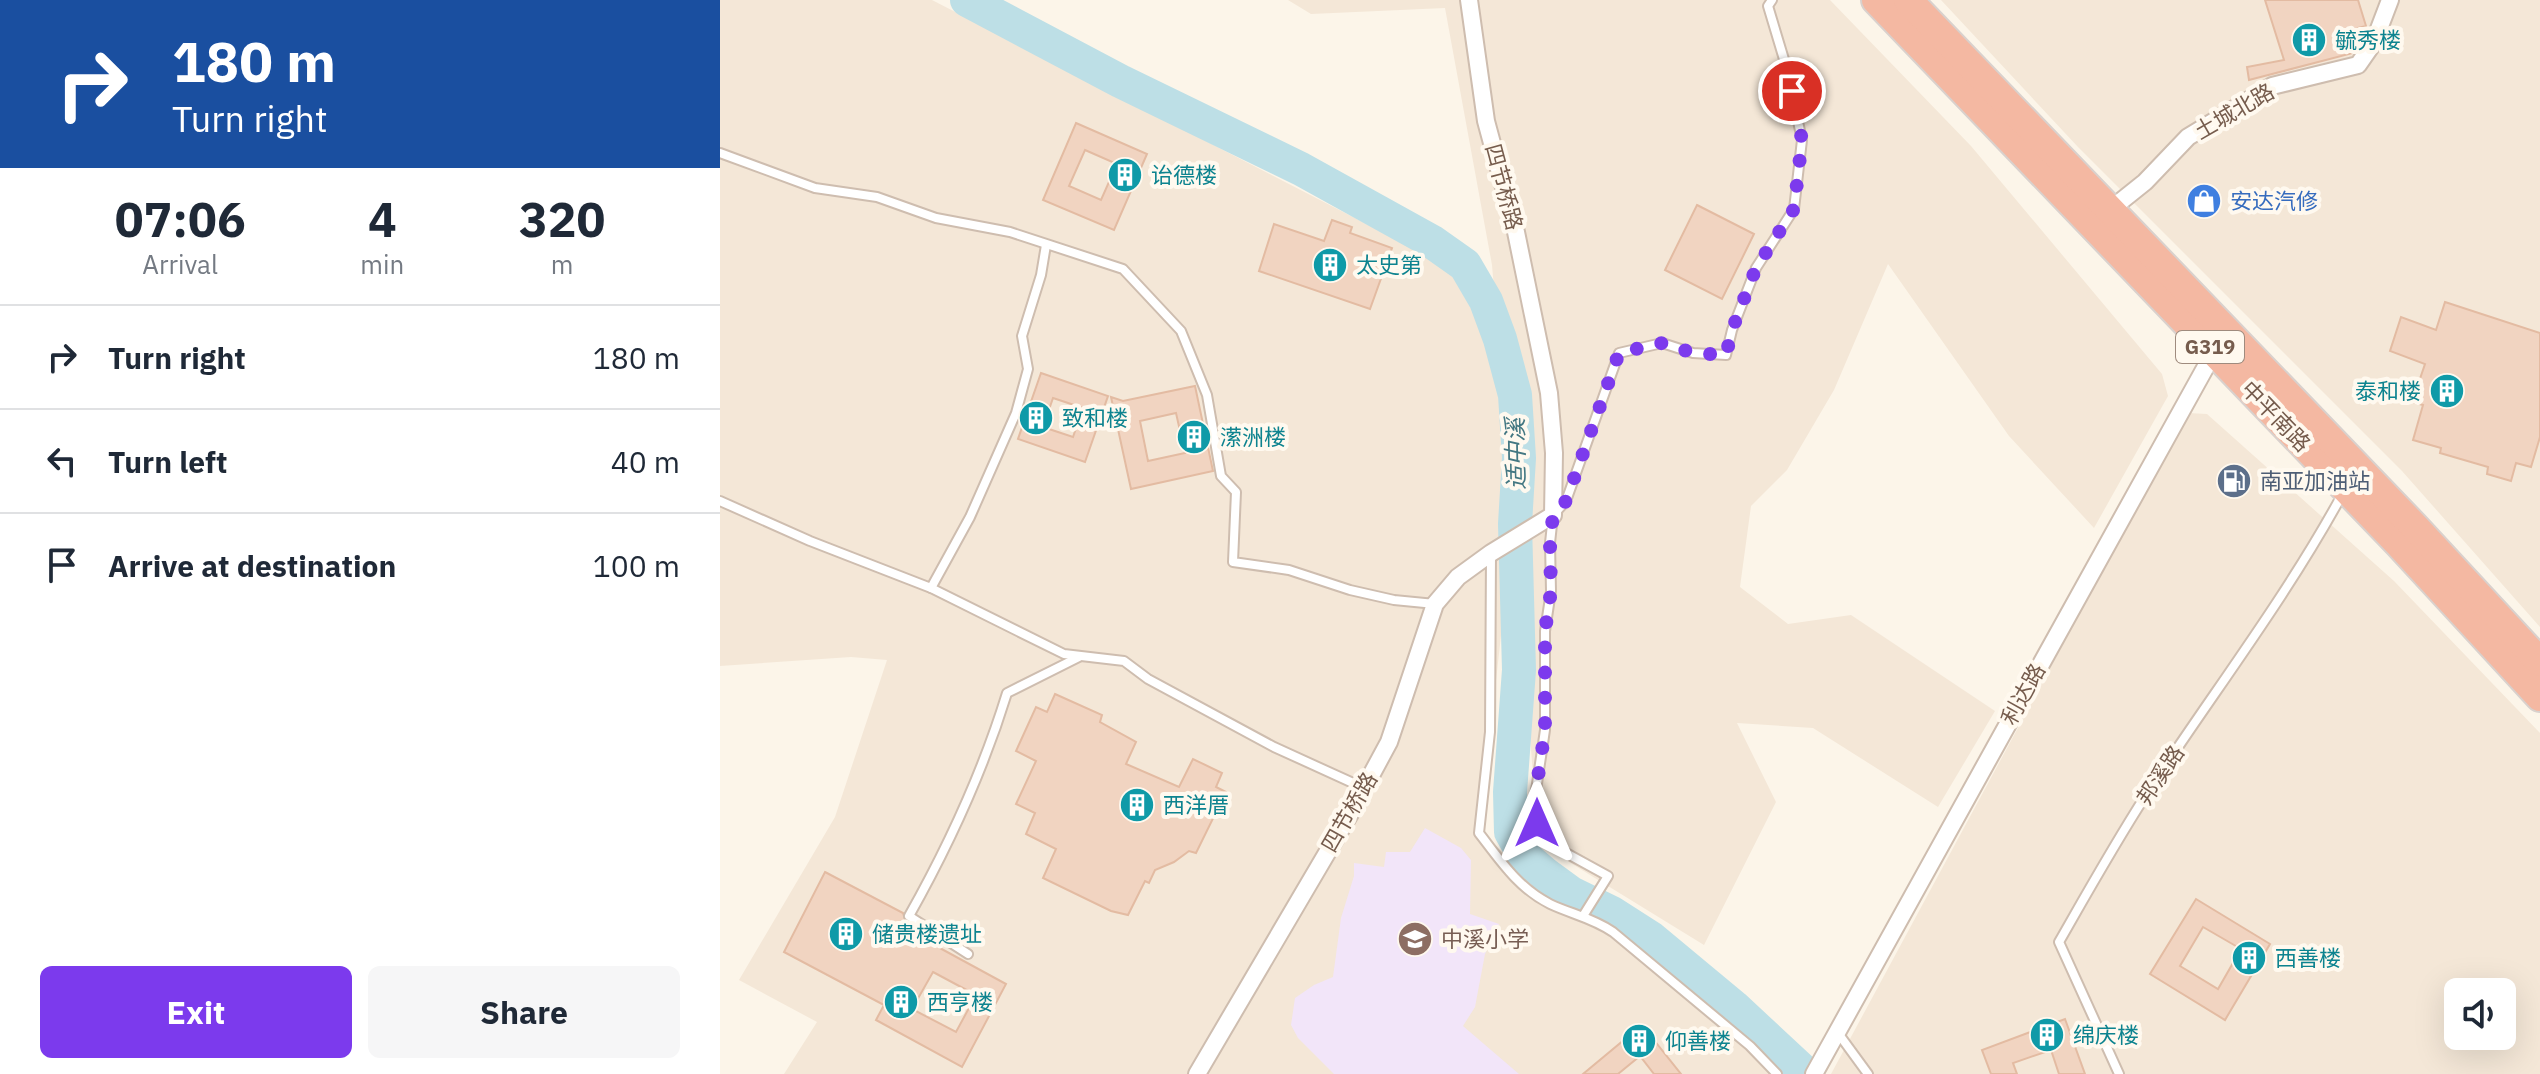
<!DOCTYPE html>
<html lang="en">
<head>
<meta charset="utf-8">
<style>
	:root { --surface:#fff; --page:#f6f6f7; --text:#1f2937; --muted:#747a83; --line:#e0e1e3; --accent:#7c3aed }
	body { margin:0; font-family:"IBM Plex Sans","Noto Sans SC",sans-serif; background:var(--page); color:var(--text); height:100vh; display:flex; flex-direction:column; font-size:30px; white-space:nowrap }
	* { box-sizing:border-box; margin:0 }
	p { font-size:26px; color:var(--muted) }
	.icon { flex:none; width:44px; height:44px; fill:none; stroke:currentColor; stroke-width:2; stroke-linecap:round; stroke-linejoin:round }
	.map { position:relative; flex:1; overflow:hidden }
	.drawer { display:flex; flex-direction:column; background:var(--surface); width:720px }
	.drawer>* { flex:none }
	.banner { background:#1a4fa0; color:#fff; overflow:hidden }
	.fabs { position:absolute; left:1724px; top:978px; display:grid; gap:16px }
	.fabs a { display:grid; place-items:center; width:72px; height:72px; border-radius:12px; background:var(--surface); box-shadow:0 8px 32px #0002; font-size:40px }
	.pin { position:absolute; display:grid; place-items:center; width:68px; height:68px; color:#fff; margin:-34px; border:4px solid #fff; border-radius:50%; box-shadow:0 2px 8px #0007 }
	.me { position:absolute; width:88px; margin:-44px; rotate:0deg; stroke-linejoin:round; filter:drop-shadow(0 0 6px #0008) }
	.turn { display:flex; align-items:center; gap:28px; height:168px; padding:0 40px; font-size:36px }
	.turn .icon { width:104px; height:104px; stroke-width:2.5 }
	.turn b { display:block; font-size:56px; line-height:68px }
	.eta { display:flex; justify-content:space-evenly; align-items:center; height:136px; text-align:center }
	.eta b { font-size:48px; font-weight:700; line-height:56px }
	.action { display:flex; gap:16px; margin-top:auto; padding:16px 40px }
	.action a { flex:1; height:92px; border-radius:12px; background:var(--accent); color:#fff; font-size:32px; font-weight:700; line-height:92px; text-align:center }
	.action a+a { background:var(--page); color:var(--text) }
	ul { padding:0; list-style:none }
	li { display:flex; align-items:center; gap:24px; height:104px; padding:0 40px; border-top:2px solid var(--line) }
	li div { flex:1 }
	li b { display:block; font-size:30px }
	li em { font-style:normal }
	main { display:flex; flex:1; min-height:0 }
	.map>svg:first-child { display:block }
	.residential { fill:#f4e7d7; fill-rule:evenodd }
	.education { fill:#f2e5f9 }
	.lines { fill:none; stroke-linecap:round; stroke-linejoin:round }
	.river { stroke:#bddfe6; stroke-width:34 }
	.building { fill:#f1d4c1; stroke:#e3bba2; stroke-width:2; fill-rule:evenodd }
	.lane-casing { stroke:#cebdaf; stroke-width:12 }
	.street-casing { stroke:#cebdaf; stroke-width:20 }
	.highway-casing { stroke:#d9d1cd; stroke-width:32 }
	.lane { stroke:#fff; stroke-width:8 }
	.street { stroke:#fff; stroke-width:16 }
	.highway { stroke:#f4b8a2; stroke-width:28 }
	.route { stroke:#7c3aed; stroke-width:14; stroke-dasharray:0 25.2 }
	.labels { text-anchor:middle; stroke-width:8; stroke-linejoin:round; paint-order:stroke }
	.shield { fill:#fff9ef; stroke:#9f8b7e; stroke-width:2 }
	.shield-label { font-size:20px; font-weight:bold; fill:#765c4d }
	.culture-label { font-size:22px; fill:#0d838f; stroke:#fff9ef; text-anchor:start }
	.street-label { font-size:22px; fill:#765c4d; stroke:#fff9ef }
	.shop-label { font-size:22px; fill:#366cbe; stroke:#fff9ef; text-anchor:start }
	.service-label { font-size:22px; fill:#4e5e75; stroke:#fff9ef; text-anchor:start }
	.education-label { font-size:22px; fill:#785e54; stroke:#fff9ef; text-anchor:start }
	.water-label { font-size:24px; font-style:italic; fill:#437782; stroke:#fff9ef }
</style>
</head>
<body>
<main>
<section class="drawer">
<div class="banner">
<div class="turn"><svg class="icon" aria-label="right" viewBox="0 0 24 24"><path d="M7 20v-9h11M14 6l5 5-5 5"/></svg><div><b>180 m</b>Turn right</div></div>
</div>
<div class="eta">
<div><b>07:06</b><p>Arrival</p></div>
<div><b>4</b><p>min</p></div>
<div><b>320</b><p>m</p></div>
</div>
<ul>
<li><svg class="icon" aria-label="right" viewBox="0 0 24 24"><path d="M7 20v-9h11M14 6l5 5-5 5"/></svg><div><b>Turn right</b></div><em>180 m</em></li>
<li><svg class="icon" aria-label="left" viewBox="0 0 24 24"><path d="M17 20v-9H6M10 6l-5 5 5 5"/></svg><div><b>Turn left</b></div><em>40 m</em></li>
<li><svg class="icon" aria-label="arrive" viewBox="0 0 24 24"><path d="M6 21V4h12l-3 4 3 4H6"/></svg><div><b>Arrive at destination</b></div><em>100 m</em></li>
</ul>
<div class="action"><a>Exit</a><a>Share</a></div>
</section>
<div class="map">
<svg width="1820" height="1074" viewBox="0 0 1820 1074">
	<rect width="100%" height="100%" fill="#fcf5e9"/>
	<g class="residential">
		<path d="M 0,0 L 212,0 L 730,267 L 771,347 L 785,414 L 772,265 L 725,8 L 591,14 L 568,0 L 1110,0 L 1251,146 L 1442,374 L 1448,396 L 1374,528 L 1289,436 L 1168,264 L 1114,390 L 1067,470 L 1031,506 L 1020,587 L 1068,624 L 1131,615 L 1275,711 L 1218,807 L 1093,728 L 1017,723 L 1056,802 L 984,945 L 818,843 L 794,519 L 759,833 L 1063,1074 L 64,1074 L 97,1022 L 19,980 L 115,817 L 167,660 L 131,657 L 0,666 Z"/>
		<path d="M 1221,0 L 1820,0 L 1820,627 L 1682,471 L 1358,147 Z"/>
		<path d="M 1468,413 L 1487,414 L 1674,581 L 1820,733 L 1820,1074 L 1111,1074 ZM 1738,992 L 1782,992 L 1782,1036 L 1738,1036 Z"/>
	</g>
	<path class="education" d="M 705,828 L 741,848 L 751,860 L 750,914 L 779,924 L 765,954 L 755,1007 L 743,1026 L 799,1074 L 614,1074 L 578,1038 L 571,1025 L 575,998 L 594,985 L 613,977 L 621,918 L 634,876 L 634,863 L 664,867 L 666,852 L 690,852 Z"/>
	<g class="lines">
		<path class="river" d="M 247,0 L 400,81 L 581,169 L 711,241 L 745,265 L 766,301 L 780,339 L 795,395 L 799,458 L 795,524 L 799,670 L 790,792 L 791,832 L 805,857 L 825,874 L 851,893 L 892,913 L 931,938 L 1014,1007 L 1086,1074"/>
	</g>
	<g class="building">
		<path d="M 1545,0 L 1638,0 L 1646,26 L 1638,28 L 1642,40 L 1633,53 L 1529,80 L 1527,67 L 1564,60 Z"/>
		<path d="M 356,123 L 427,154 L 394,230 L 323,200 ZM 365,150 L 397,164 L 381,200 L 349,186 Z"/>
		<path d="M 977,205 L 1034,234 L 1002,299 L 945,270 Z"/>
		<path d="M 612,220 L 632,227 L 630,233 L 672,248 L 650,309 L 539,271 L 554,224 L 604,241 Z"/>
		<path d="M 1725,302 L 1820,333 L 1820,437 L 1811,467 L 1796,463 L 1791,481 L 1767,474 L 1768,467 L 1720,453 L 1721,448 L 1693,440 L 1703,405 L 1692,402 L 1705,364 L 1670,351 L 1681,317 L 1716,330 Z"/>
		<path d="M 321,373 L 388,396 L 365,462 L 298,439 ZM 333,398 L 363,408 L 353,437 L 323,427 Z"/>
		<path d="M 475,386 L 493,471 L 411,489 L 391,397 L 403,401 ZM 456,413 L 465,453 L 428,461 L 420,421 Z"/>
		<path d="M 335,694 L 382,715 L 380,722 L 416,742 L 406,764 L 459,787 L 473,759 L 502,773 L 496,787 L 506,792 L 476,853 L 469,851 L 454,862 L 435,870 L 429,883 L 425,881 L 408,915 L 391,911 L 323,878 L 336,849 L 306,834 L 315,813 L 296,804 L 316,761 L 296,751 L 316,707 L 327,712 Z"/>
		<path d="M 105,872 L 183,913 L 186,922 L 183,928 L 286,984 L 242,1067 L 156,1020 L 164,1005 L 64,952 ZM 213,972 L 256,995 L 236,1032 L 192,1009 Z"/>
		<path d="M 1476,899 L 1550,944 L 1505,1020 L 1430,974 ZM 1483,927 L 1521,949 L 1498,989 L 1460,966 Z"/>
		<path d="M 1345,1019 L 1365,1074 L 1339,1074 L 1331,1050 L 1293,1063 L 1297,1074 L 1271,1074 L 1262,1050 Z"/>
		<path d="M 922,1025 L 961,1074 L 934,1074 L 920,1056 L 898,1074 L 863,1074 Z"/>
	</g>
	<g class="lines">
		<g class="lane-casing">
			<g id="lane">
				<path d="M 0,153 L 95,188 L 157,197 L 216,218 L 290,232 L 403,269 L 461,331 L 487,395 L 501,476 L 516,492 L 513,562 L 569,570 L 630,590 L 674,600 L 715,604"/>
				<path d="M 0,501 L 90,541 L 211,588 L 344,654 L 404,661 L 428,679 L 554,747 L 644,788"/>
				<path d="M 771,554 L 770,732 L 759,833 C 780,860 798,888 830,904 C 851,914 873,918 893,932 L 1030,1046 L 1057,1074"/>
				<path d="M 211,588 L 250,517 L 296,413 L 308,369 L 302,336 L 321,275 L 326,245"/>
				<path d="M 863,916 L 888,876 L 826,842 L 817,823 L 815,797 L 825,730 L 825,631 L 831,591 L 830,543 L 833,515 L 846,501 L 899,353 L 942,343 L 973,353 L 1006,355 L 1012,330 L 1036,268 L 1074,209 L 1082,140 L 1066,66 L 1048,6 L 1052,0"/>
				<path d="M 248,954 L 189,916 C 229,845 263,771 287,693 L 359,657"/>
				<path d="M 1118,1033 L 1148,1074"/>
				<path d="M 1399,1074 L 1339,942 C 1367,893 1395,843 1426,795 C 1492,694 1566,598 1623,493"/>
			</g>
		</g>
		<g class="street-casing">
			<g id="street">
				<path d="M 1390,210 L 1425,182 L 1468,137 L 1552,86 L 1638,65 L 1654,42 L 1670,0"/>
				<path d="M 477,1074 L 634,807 L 669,742 L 715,604 L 738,577 L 771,553 L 833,515 L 834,453 L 829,393 L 796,232 L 766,121 L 749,0"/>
				<path d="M 1094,1074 L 1494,352"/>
			</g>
		</g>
		<g class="highway-casing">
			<g id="highway">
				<path d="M 1156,0 L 1678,543 L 1820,697"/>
				<path d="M 1188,0 L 1695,527 L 1820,662"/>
			</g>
		</g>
		<use href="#lane" class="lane"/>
		<use href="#street" class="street"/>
		<use href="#highway" class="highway"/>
	</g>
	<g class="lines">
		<path class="route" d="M 817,823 L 815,797 L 825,730 L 825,631 L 831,591 L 830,543 L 833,515 L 846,501 L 899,353 L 942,343 L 973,353 L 1006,355 L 1012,330 L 1036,268 L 1074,209 L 1082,140 L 1072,91"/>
	</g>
	<defs>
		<g id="building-disc" transform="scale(1.8)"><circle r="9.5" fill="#0f9aa8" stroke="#fff9ef"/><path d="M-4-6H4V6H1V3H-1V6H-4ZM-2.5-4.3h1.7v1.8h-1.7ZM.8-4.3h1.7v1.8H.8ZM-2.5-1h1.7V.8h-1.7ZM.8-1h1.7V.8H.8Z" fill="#fff"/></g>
		<g id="shop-disc" transform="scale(1.8)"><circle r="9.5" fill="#3f7fe0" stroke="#fff9ef"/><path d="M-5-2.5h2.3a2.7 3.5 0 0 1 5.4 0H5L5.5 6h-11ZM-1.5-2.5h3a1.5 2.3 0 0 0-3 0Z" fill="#fff"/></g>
		<g id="fuel-disc" transform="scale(1.8)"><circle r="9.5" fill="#5c6f8a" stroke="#fff9ef"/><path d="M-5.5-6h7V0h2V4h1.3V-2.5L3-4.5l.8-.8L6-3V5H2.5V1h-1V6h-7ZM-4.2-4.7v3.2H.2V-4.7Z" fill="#fff"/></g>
		<g id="school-disc" transform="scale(1.8)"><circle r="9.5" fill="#8d6e63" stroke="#fff9ef"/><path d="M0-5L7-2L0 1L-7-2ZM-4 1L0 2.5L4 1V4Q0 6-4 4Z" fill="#fff"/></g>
	</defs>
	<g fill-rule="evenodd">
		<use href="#building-disc" x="1589" y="40"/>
		<use href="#building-disc" x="405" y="175"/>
		<use href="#shop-disc" x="1484" y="201"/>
		<use href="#building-disc" x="610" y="265"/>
		<use href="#building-disc" x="1727" y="391"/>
		<use href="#building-disc" x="316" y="418"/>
		<use href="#building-disc" x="474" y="437"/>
		<use href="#fuel-disc" x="1514" y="481"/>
		<use href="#building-disc" x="417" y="805"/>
		<use href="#building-disc" x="126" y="934"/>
		<use href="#school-disc" x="695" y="939"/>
		<use href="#building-disc" x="1529" y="958"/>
		<use href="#building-disc" x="181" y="1002"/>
		<use href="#building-disc" x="1327" y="1035"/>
		<use href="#building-disc" x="919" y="1041"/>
	</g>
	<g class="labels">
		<rect class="shield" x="1456" y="331" width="68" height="32" rx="6"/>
		<g class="shield-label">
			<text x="1490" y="354">G319</text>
		</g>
		<g class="culture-label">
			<text x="1615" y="48">毓秀楼</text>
			<text x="431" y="183">诒德楼</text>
			<text x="636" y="273">太史第</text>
			<text x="1701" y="399" text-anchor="end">泰和楼</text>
			<text x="342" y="426">致和楼</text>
			<text x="500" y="445">潆洲楼</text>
			<text x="443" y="813">西洋厝</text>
			<text x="152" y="942">储贵楼遗址</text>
			<text x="1555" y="966">西善楼</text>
			<text x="207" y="1010">西亨楼</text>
			<text x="1353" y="1043">绵庆楼</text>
			<text x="945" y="1049">仰善楼</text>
		</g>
		<g class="street-label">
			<text transform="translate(1514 111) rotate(-30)" y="8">土城北路</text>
			<text transform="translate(784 187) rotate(75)" y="8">四节桥路</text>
			<text transform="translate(1556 416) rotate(46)" y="8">中平南路</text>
			<text transform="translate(1303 694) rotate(-61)" y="8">利达路</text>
			<text transform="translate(1440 775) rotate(-56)" y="8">邦溪路</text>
			<text transform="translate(629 812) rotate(-60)" y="8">四节桥路</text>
		</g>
		<g class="shop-label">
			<text x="1510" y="209">安达汽修</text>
		</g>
		<g class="service-label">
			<text x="1540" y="489">南亚加油站</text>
		</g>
		<g class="education-label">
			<text x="721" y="947">中溪小学</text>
		</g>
		<g class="water-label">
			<text transform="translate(796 454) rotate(-91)" y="8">适中溪</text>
		</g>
	</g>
</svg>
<div class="fabs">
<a><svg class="icon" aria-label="sound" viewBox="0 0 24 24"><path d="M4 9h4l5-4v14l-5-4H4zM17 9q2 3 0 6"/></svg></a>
</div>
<div class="pin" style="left:1072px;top:91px;background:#d93025"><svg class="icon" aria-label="arrive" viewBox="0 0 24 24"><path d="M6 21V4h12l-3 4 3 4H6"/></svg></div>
<svg class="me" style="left:817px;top:823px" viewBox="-20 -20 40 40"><path d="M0-17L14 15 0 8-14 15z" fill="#7c3aed" stroke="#fff" stroke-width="4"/></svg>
</div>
</main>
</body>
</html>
